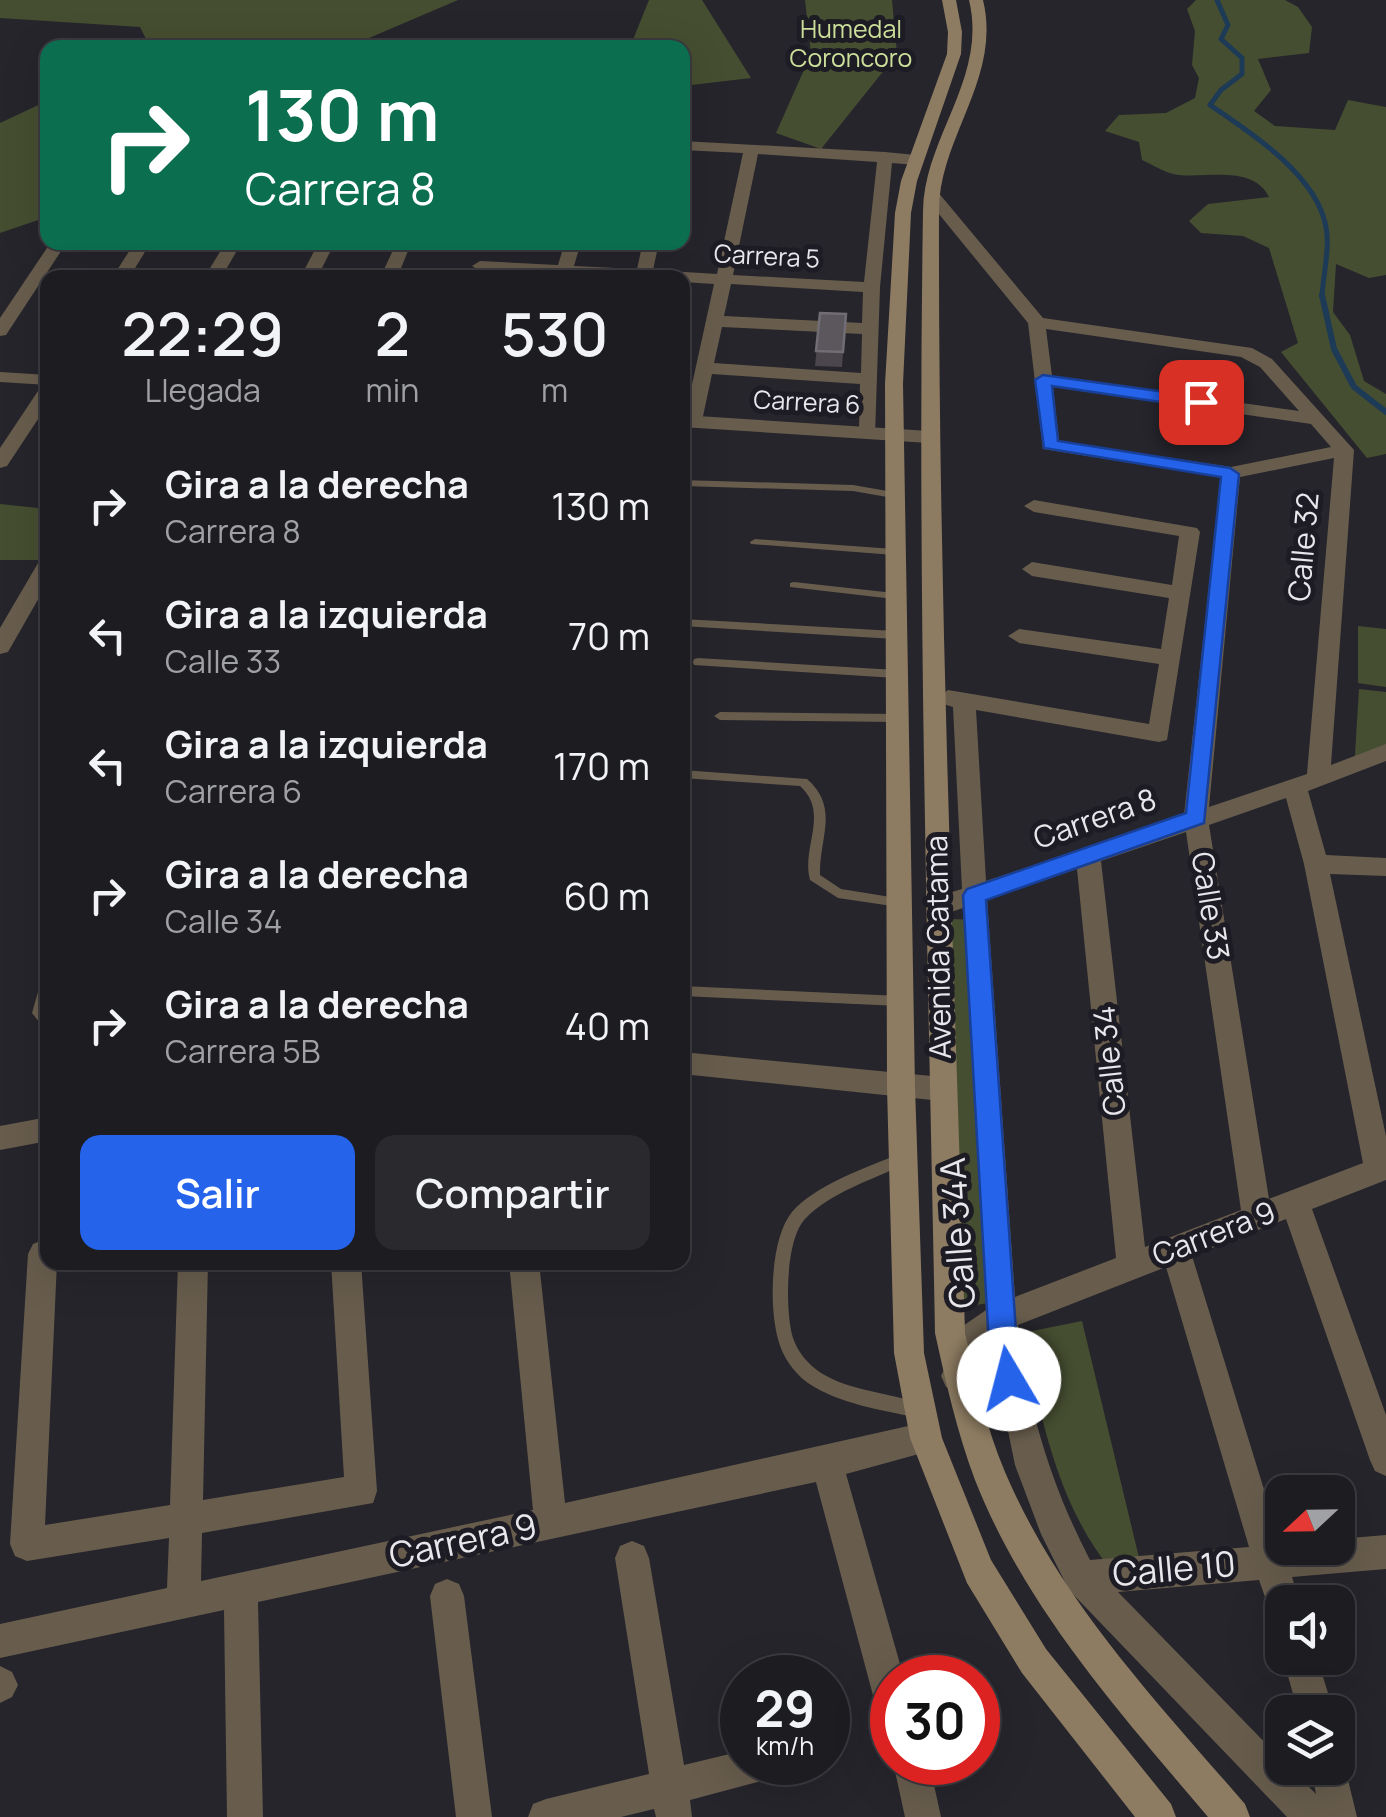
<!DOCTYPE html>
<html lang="es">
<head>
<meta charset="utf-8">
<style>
	:root { --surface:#1c1c21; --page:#29292e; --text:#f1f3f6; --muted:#a0a1a5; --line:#3a3a3f; --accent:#2563eb }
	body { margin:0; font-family:Manrope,sans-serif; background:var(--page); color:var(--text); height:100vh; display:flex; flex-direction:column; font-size:38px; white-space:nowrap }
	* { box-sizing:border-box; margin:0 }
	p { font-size:32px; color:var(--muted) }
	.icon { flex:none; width:55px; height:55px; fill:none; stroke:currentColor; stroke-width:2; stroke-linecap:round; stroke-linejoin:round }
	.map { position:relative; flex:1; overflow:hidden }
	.drawer { position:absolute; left:40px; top:270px; width:650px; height:1000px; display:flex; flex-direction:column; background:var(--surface); border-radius:20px; box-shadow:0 10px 40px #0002,0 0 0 2px var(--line) }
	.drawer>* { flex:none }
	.banner { position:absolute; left:40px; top:40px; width:650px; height:210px; border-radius:20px; box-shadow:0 10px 40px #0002,0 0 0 2px var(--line); background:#0b6e4f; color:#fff; overflow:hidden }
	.needle { width:65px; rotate:248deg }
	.tools { position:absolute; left:1265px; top:1475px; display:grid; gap:20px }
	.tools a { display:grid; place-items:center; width:90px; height:90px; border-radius:20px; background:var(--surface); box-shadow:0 10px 40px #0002,0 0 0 2px var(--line); font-size:50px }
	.speed { position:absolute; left:720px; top:1655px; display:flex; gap:20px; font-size:50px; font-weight:700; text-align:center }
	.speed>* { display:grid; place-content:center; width:130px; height:130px; border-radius:50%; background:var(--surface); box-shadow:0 10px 40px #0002,0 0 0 2px var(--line); line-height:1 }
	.speed small { font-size:25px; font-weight:400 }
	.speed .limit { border:15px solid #d22; background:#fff; color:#111 }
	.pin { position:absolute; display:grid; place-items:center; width:85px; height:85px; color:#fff; margin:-42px; border-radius:20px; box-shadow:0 5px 15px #0006 }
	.me { position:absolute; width:110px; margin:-55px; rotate:352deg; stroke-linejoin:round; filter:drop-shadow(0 0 8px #0008) }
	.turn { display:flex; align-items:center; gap:35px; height:210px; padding:0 40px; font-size:45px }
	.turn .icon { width:130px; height:130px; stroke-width:2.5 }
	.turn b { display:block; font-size:70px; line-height:85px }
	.eta { display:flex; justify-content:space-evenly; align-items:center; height:170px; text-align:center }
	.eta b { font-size:60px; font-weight:600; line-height:70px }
	.action { display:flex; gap:20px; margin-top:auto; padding:20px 40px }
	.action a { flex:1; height:115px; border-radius:20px; background:var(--accent); color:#fff; font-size:40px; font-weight:600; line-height:115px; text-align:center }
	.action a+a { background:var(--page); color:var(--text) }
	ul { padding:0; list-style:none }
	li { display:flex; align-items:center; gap:30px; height:130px; padding:0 40px }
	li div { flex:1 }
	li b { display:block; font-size:38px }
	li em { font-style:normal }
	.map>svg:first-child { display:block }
	.green { fill:#464e31 }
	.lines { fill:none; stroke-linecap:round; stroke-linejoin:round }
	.stream-far1 { stroke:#1d3a57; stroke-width:5 }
	.stream { stroke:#1d3a57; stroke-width:6 }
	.service { fill:#685d4d; fill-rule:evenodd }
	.minor { fill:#685d4d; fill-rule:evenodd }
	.tertiary { fill:#685d4d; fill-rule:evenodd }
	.secondary { fill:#8d7c62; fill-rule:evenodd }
	.wall { fill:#4b454c }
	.building { fill:#5c575d; stroke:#716d74; stroke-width:2.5 }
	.route { fill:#2563eb; stroke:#184099; stroke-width:2.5 }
	.labels { text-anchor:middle; stroke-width:10; stroke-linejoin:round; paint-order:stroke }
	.far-park-label { font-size:25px; fill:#ccdf9a; stroke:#1d1b23 }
	.far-street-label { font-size:25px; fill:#e7e7ec; stroke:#1d1b23 }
	.street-label { font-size:30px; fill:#e7e7ec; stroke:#1d1b23 }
	.near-street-label { font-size:35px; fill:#e7e7ec; stroke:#1d1b23 }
</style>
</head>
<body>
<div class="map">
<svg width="1386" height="1817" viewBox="0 0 1386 1817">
	<rect width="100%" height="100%" fill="#26252c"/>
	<g class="green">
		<path d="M 0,0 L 458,0 L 348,47 L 150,47 L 140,27 L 0,18 Z"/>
		<path d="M 649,0 L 702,0 L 751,78 L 683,86 L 682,48 L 630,47 Z"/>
		<path d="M 805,0 L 892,0 L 897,54 L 821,149 L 776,133 L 811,54 Z"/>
		<path d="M 1196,0 L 1285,0 L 1298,7 L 1312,27 L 1309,53 L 1258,59 L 1271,90 L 1254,111 L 1275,126 L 1335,130 L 1348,100 L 1386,107 L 1386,275 L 1369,278 L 1336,264 L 1333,312 L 1350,335 L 1364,381 L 1386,394 L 1386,454 L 1367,458 L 1281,352 L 1298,343 L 1269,248 L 1243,236 L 1201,233 L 1189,221 L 1208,204 L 1269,197 C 1253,165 1208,178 1179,175 C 1167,174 1153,165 1142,160 L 1139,142 L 1105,131 L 1119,115 L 1166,113 L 1195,98 L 1199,78 L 1192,65 L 1195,31 L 1187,9 Z"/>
		<path d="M 47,101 L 47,217 L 0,233 L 0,123 Z"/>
		<path d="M 0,504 L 47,509 L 47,542 L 38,560 L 0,560 Z"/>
		<path d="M 1358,626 L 1386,629 L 1386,687 L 1358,683 Z"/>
		<path d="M 1359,689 L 1386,692 L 1386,757 L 1354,770 Z"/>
		<path d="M 951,919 L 975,920 L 994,1302 L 959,1308 Z"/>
		<path d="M 1082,1321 L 1141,1566 L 1112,1571 C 1056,1503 1042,1417 1022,1333 Z"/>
	</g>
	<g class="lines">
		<path class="stream-far1" d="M 1217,0 L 1228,25 L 1221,39 L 1242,58 L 1242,74 L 1221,90 L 1210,105 C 1250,132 1317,175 1326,227 C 1330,248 1323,276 1322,297"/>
		<path class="stream" d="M 1322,295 L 1334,349 L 1354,387 L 1386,412"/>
		<g class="service">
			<path d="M 682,480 L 853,485 L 893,492 L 898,495 L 893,498 L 853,491 L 682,486 Z"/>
			<path d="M 755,539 L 894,549 L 899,552 L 894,555 L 751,544 L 750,542 Z"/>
			<path d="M 794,582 L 894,593 L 899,596 L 894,599 L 790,587 L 790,583 Z"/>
			<path d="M 682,619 L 895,631 L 900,635 L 895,639 L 682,626 Z"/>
			<path d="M 698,658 L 896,670 L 901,674 L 896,678 L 694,665 L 693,662 L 694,659 Z"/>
			<path d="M 720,712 L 896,714 L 902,718 L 896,722 L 720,720 L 714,716 Z"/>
			<path d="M 682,770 L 807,779 C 840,808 819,838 820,875 L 841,889 L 903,899 L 905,902 L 903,905 L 899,907 L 838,898 L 810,880 C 801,847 830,813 800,786 L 682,778 Z"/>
			<path d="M 48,973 L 46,1012 L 48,1028 L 43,1027 L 32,1013 L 42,978 L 43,974 Z"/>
			<path d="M 682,986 L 900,996 L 905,997 L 907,1001 L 905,1005 L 900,1006 L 682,996 Z"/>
			<path d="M 900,1154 L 905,1156 L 907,1160 L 905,1164 C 872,1180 831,1192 805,1219 C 785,1240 785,1312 793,1338 C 798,1353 809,1365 821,1373 C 852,1392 890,1392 924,1405 L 926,1410 L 924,1415 L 918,1418 C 882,1410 839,1404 808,1383 C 794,1373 782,1356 778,1339 C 769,1307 770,1239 792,1212 C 815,1185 867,1167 900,1154 Z"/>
		</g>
		<g class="minor">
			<path d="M 369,40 L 434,44 L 441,48 L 355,48 Z"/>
			<path d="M 682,141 L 885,152 L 916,155 L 924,160 L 916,165 L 892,163 L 880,287 L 875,435 L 861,435 L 859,431 L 860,384 L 712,374 L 702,421 L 693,427 L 686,425 L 684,421 L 714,284 L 682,282 L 682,278 L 554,278 L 480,271 L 472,266 L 480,261 L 558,265 L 565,242 L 581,242 L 574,266 L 637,269 L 643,242 L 659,242 L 653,270 L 717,274 L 743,153 L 682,150 ZM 758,154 L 877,162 L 864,282 L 733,275 ZM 731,284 L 863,292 L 862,323 L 724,316 ZM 722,327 L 862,334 L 861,373 L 714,363 Z"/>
			<path d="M 931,189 L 937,191 L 1043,318 L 1252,348 L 1272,359 L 1354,450 L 1331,765 L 1386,744 L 1386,761 L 1308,791 L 1326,855 L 1386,858 L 1386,876 L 1330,874 L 1386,1136 L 1386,1180 L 1312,1209 L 1386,1415 L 1386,1476 L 1375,1471 L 1370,1460 L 1286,1219 L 1192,1256 L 1282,1548 L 1338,1548 L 1338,1539 L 1386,1535 L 1386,1569 L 1292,1577 L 1300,1602 L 1282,1602 L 1282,1619 L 1271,1614 L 1259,1580 L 1118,1592 L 1282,1760 L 1282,1768 L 1290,1768 L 1316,1794 L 1311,1768 L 1338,1768 L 1338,1753 L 1342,1755 L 1357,1817 L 1287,1817 L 1069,1590 L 1041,1534 L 1015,1465 L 990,1343 L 968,1387 L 957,1391 L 946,1387 L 941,1376 L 963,1326 L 986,1310 L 963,908 L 939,916 L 930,913 L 927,906 L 930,899 L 962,889 L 953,707 L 940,703 L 937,698 L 948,690 L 1149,724 L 1159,664 L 1019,643 L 1008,636 L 1019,629 L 1161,649 L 1169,598 L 1032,576 L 1022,569 L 1032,562 L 1172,585 L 1179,536 L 1034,512 L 1024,506 L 1034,500 L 1197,528 L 1200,532 L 1167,740 L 1159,742 L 976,710 L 986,881 L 1184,815 L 1221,477 L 1043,449 L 1028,323 L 925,197 L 925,191 ZM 1046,329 L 1241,357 L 1260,367 L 1299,411 L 1052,376 ZM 1053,387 L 1311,424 L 1331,447 L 1231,467 L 1059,441 ZM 1334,458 L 1307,774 L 1209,807 L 1240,477 ZM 1286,798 L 1304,864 L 1363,1163 L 1269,1199 L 1209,825 ZM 1186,832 L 1241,1210 L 1145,1247 L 1101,861 ZM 1077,869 L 1116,1258 L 1015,1297 L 987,899 ZM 1166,1267 L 1249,1547 L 1090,1560 C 1051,1485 1028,1409 1018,1325 Z"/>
			<path d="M 51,242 L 67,242 L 6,335 L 0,336 L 0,318 Z"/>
			<path d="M 135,242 L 151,242 L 129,278 L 112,278 Z"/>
			<path d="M 226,242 L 242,242 L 221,278 L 204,278 Z"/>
			<path d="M 319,242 L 335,242 L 317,278 L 300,278 Z"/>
			<path d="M 394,248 L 408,251 L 397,278 L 380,278 Z"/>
			<path d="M 48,384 L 48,404 L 7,466 L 0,468 L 0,448 L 42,385 Z"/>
			<path d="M 48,557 L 48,582 L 8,652 L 0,654 L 0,628 L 41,558 Z"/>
			<path d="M 682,1052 L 942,1077 L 952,1081 L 956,1089 L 952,1097 L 942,1101 L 682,1074 Z"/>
			<path d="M 48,1117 L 48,1141 L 0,1150 L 0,1126 Z"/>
			<path d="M 43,1240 L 48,1242 L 48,1262 L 57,1262 L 45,1525 L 170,1505 L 178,1262 L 208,1262 L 203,1500 L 344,1477 L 331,1262 L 361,1262 L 377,1491 L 373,1503 L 202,1533 L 201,1581 L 533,1510 L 509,1262 L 539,1262 L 565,1503 L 926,1422 L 937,1427 L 942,1438 L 937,1449 L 846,1474 L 904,1678 L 892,1678 L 892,1716 L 880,1711 L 874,1699 L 816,1482 L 258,1602 L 263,1817 L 227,1817 L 224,1610 L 0,1658 L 0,1624 L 167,1588 L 169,1538 L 27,1561 L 15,1556 L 10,1544 L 28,1254 L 33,1244 Z"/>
			<path d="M 632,1541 L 644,1546 L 649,1558 L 684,1765 L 742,1751 L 742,1762 L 781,1764 L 776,1777 L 690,1800 L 692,1817 L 656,1817 L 654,1809 L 621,1817 L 528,1817 L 533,1804 L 546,1799 L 649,1774 L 615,1558 L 620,1546 Z"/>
			<path d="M 447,1579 L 459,1584 L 464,1596 L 492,1817 L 456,1817 L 430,1596 L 435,1584 Z"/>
			<path d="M 1283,1658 L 1317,1658 L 1334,1712 L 1298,1712 Z"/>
			<path d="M 0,1666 L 12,1672 L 18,1685 L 12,1697 L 0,1703 Z"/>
			<path d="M 893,1762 L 929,1762 L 941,1817 L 905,1817 Z"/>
		</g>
		<g class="tertiary">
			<path d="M 0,372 L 48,375 L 48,385 L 0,382 Z"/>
			<path d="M 682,415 L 929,431 L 938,437 L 929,443 L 682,427 Z"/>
		</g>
		<g class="secondary">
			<path d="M 942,0 L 956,0 L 962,32 L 961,54 L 917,181 L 911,213 L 903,384 L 915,1087 L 924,1353 L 942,1438 L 991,1560 L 1046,1649 L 1171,1804 L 1176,1817 L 1135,1817 L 1022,1673 L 967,1583 L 910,1438 L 894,1353 L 887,1087 L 885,384 L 895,213 L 901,181 L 947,54 L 948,32 Z"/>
			<path d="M 969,0 L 983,0 C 1002,78 939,137 939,211 C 938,585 954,959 965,1333 C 976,1380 986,1427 1005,1472 C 1059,1599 1156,1701 1245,1804 L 1250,1817 L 1208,1817 C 1120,1713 1026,1609 975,1480 C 957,1432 946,1383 935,1333 C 928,959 917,585 923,211 C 924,137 988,78 969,0 Z"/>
		</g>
	</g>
	<path class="wall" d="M 820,313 L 846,314 L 842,367 L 815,366 Z"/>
	<path class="building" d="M 820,313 L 846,314 L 843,352 L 816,351 Z"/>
	<path class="route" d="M 1043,375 L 1201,397 L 1210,402 L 1201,408 L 1052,386 L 1058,441 L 1230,468 L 1239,474 L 1204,823 L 986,900 L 1017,1346 L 1023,1379 L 1019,1389 L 1009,1393 L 999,1389 L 989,1346 L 963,895 L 967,889 L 1186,813 L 1221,477 L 1044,448 L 1035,380 Z"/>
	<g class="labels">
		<g class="far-park-label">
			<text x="851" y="38">Humedal<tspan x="851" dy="29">Coroncoro</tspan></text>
		</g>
		<g class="far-street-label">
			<text transform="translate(767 256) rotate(3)" y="9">Carrera 5</text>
			<text transform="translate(807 402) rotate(3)" y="9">Carrera 6</text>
		</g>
		<g class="street-label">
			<text transform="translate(1304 547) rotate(-85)" y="10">Calle 32</text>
			<text transform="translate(1095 819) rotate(-19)" y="10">Carrera 8</text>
			<text transform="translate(1210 906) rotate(81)" y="10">Calle 33</text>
			<text transform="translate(939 947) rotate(-91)" y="10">Avenida Catama</text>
			<text transform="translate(1110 1061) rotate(-96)" y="10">Calle 34</text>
			<text transform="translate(1214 1234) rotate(-21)" y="10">Carrera 9</text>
		</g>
		<g class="near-street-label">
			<text transform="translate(958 1233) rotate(-94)" y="12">Calle 34A</text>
			<text transform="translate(463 1541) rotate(-12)" y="12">Carrera 9</text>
			<text transform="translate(1174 1569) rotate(-5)" y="12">Calle 10</text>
		</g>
	</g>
</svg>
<div class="tools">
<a><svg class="needle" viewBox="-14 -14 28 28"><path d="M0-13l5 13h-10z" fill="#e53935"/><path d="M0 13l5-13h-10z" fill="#a0a1a5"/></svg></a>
<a><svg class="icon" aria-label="sound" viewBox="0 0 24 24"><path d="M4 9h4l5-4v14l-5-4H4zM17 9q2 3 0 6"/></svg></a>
<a><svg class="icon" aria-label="layers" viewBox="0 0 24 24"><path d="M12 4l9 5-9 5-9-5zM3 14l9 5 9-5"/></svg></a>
</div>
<div class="speed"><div>29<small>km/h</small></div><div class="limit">30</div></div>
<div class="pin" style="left:1201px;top:402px;background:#d93025"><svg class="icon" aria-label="arrive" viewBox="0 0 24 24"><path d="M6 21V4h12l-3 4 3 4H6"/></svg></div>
<svg class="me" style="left:1009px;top:1379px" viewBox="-20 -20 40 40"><circle r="19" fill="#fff"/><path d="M0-13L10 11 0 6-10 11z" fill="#2563eb"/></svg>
<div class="banner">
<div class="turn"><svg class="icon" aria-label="right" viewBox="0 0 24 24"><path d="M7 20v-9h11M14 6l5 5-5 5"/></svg><div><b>130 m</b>Carrera 8</div></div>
</div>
<section class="drawer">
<div class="eta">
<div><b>22:29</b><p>Llegada</p></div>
<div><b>2</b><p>min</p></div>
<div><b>530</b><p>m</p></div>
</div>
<ul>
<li><svg class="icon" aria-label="right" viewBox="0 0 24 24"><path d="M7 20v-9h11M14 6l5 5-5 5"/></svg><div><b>Gira a la derecha</b><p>Carrera 8</p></div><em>130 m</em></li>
<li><svg class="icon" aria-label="left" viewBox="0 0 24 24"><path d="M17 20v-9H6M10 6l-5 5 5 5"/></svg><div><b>Gira a la izquierda</b><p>Calle 33</p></div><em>70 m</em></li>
<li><svg class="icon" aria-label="left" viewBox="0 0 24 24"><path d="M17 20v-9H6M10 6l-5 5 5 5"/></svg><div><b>Gira a la izquierda</b><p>Carrera 6</p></div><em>170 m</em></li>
<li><svg class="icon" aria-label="right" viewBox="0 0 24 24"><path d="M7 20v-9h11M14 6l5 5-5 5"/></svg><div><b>Gira a la derecha</b><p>Calle 34</p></div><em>60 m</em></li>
<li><svg class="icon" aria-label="right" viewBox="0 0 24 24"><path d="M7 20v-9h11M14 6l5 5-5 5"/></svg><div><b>Gira a la derecha</b><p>Carrera 5B</p></div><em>40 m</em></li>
</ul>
<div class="action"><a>Salir</a><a>Compartir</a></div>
</section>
</div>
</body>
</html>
